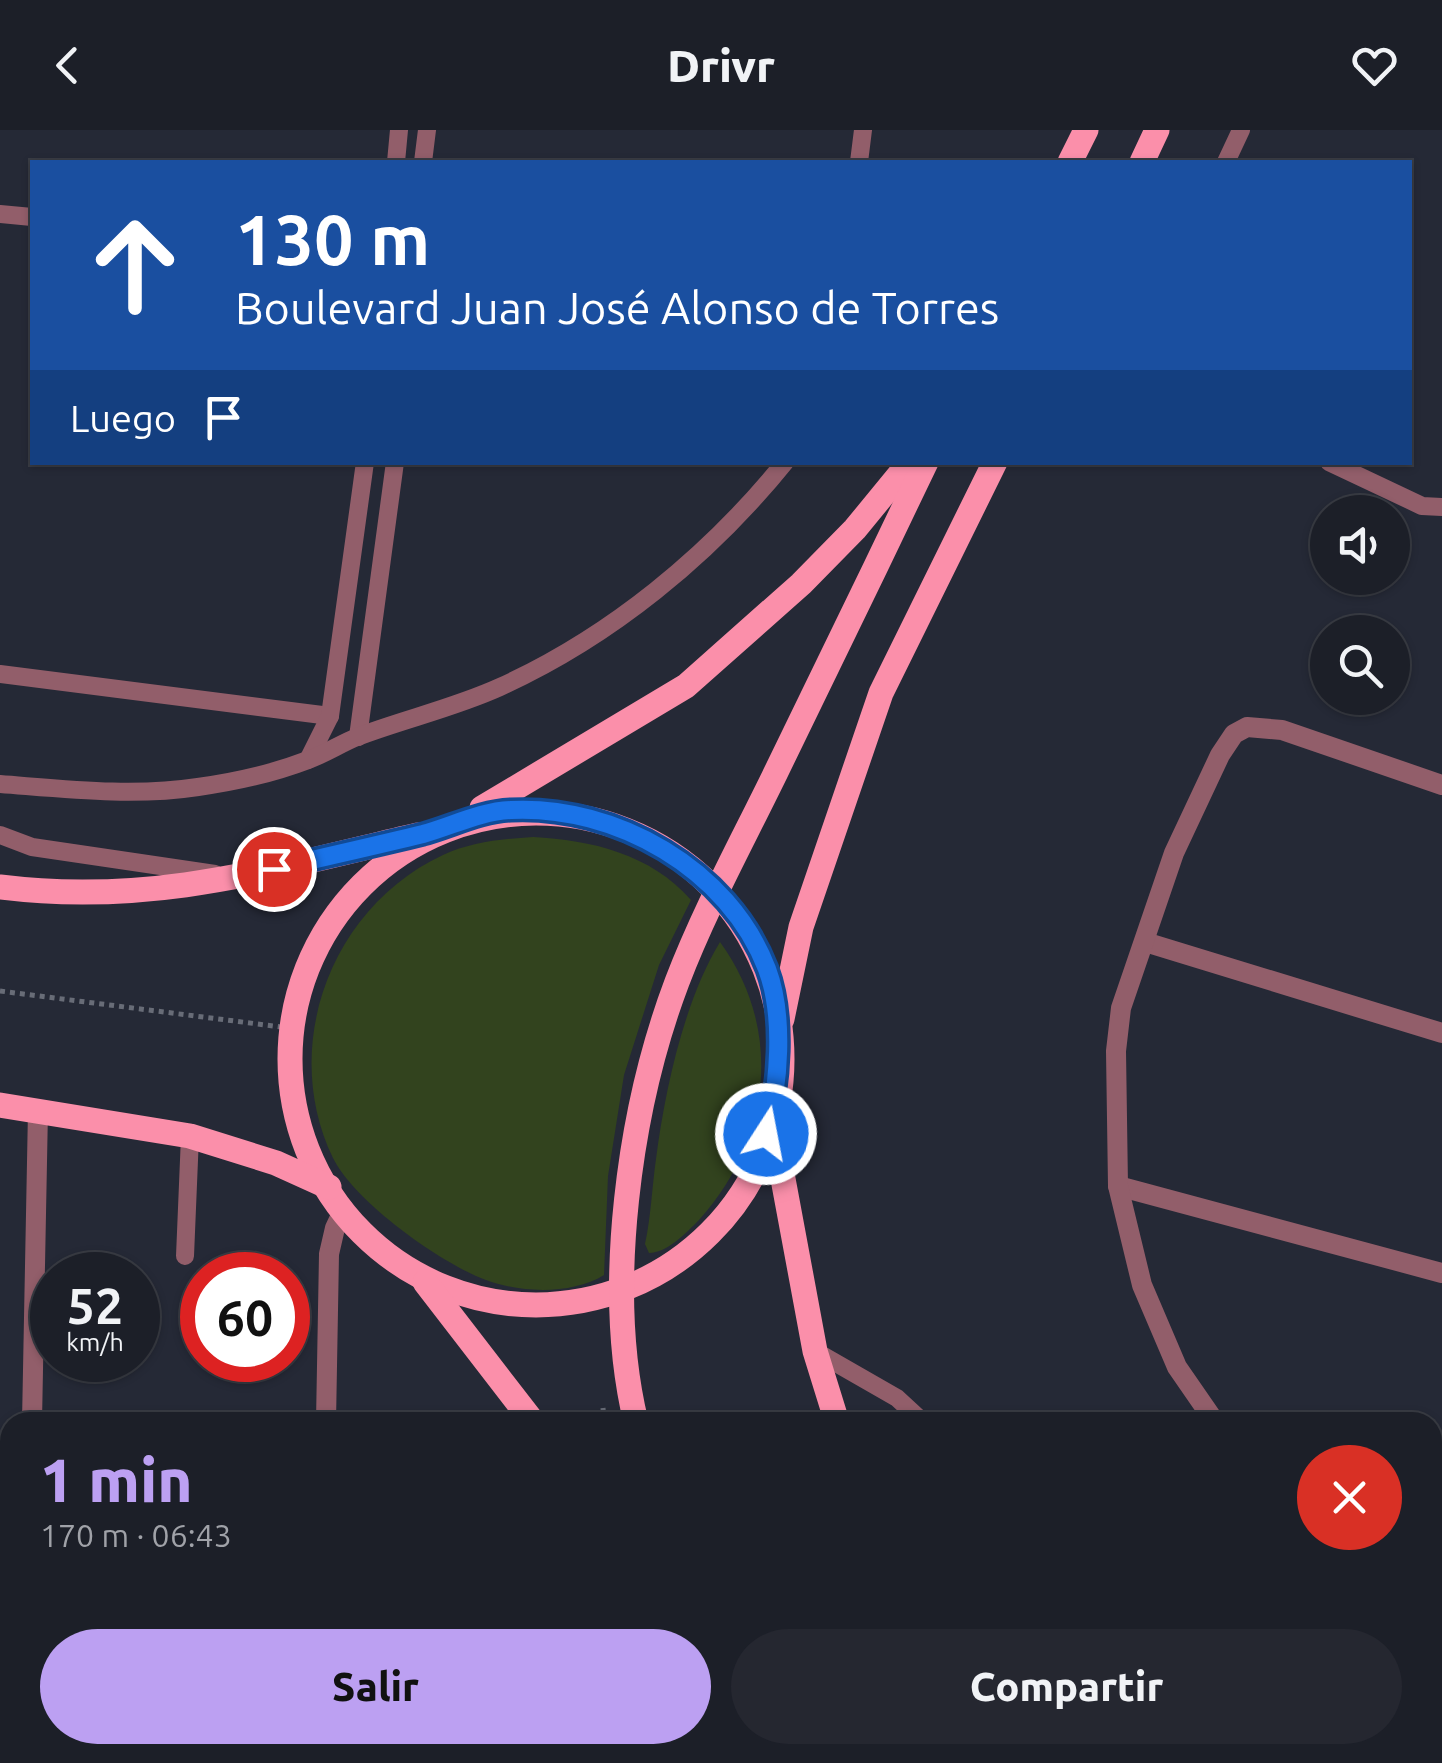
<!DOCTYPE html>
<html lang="es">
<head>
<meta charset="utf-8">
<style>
	:root { --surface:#1c1f28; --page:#252730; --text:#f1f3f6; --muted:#a0a2a8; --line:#3a3d45; --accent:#bca0f2 }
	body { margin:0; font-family:Ubuntu,sans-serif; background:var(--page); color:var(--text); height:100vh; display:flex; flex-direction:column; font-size:38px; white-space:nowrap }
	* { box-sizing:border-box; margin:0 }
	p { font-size:32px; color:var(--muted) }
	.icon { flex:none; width:55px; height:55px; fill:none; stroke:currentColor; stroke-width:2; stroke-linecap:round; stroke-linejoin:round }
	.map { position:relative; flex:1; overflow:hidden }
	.drawer { position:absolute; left:0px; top:1282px; width:1442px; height:352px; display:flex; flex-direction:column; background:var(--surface); border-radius:30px 30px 0 0; box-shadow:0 2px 8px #0004,0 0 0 2px var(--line) }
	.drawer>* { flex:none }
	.banner { position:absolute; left:30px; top:30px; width:1382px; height:305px; border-radius:0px; box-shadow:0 2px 8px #0004,0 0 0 2px var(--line); background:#1a4fa0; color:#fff; overflow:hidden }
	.controls { position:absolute; left:1310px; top:365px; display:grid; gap:20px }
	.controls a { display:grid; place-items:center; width:100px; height:100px; border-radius:50%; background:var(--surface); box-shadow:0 2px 8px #0004,0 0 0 2px var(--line); font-size:50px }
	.speed { position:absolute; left:30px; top:1122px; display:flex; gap:20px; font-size:50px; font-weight:700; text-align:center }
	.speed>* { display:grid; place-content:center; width:130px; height:130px; border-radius:50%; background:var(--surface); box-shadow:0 2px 8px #0004,0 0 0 2px var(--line); line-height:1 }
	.speed small { font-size:25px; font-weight:400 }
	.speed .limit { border:15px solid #d22; background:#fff; color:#111 }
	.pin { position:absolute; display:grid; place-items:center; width:85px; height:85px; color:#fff; margin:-42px; border:5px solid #fff; border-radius:50%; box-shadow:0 2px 10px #0007 }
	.me { position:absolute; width:110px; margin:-55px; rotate:11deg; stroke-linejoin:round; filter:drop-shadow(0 0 8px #0008) }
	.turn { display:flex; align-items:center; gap:35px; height:210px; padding:0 40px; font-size:45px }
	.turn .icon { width:130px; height:130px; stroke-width:2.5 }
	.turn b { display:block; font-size:70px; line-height:85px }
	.then { display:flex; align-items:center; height:95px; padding:0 40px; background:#0003; gap:20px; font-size:38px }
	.round { display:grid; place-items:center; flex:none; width:105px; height:105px; border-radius:52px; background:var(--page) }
	.headline { display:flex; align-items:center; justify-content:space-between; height:170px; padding:0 40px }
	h1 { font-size:60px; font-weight:800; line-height:75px; color:var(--accent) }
	.action { display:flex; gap:20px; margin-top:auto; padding:20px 40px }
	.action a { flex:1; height:115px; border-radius:60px; background:var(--accent); color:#111; font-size:40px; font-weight:800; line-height:115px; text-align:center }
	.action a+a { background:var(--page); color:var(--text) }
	header { display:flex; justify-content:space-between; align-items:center; height:130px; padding:0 40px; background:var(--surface); font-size:45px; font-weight:800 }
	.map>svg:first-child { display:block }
	.green { fill:#32431e }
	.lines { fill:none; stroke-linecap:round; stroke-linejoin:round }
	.path { stroke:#686c77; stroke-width:5; stroke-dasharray:5 5; stroke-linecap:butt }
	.service { stroke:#925e6a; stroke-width:18 }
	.minor { stroke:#925e6a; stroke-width:20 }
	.tertiary { stroke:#925e6a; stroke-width:20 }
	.primary { stroke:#fb8faa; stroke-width:25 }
	.route-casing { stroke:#114b97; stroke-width:25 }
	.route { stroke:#1a73e8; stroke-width:18 }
</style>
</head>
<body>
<header><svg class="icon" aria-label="back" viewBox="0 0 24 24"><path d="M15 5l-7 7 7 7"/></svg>Drivr<svg class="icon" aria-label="heart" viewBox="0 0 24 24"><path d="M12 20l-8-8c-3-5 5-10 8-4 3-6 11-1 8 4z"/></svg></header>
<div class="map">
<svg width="1442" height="1633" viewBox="0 0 1442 1633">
	<rect width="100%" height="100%" fill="#252936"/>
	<g class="green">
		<path d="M 533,707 C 591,710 651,724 691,770 L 659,835 L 624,945 L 608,1046 L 604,1145 C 572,1165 520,1163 486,1150 C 440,1133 354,1071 333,1028 C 279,916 331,777 443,725 C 471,712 502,709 533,707 Z"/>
		<path d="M 720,812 C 784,900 771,1010 699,1090 C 686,1103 667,1123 649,1123 L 645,1114 C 651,1086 652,1057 656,1029 C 665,960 684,871 720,812 Z"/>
	</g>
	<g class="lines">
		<g class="path">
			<path d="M 0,861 L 289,898"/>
			<path d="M 603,1278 L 604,1292"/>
		</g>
		<g class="service">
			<path d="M 396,32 L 399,0"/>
			<path d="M 423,32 L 427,0"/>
			<path d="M 859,32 L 863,0"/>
			<path d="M 1226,32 L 1241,0"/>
			<path d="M 0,84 L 32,87"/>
			<path d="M 1329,332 L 1422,376 L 1442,377"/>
			<path d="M 0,544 L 330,586"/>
			<path d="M 358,607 L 395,332"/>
			<path d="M 308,630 L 330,586 L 365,332"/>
			<path d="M 0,654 C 65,659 133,667 198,657 C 234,652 274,643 308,630 C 325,624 340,614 357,607 C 404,589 454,578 500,557 C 610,507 709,426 785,332"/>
			<path d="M 0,705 L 32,717 L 215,744"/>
			<path d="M 185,1126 L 190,1006"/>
			<path d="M 815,1221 L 897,1268 L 923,1292"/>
		</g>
		<g class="minor">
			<path d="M 1145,812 L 1442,903"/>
			<path d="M 1118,1056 L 1442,1143"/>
			<path d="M 32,1292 L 38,980"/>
			<path d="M 1215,1292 L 1177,1237 L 1142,1155 L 1118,1056 L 1116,921 L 1121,878 L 1174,723 L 1220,625 L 1234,604 L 1247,597 L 1282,600 L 1442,655"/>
			<path d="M 1432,1589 L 1442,1602"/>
			<path d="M 26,1633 L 26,1625"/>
		</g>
		<g class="tertiary">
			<path d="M 326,1292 L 329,1124 L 335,1098 L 344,1079"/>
			<path d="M 323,1633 L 323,1625"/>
		</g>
		<g class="primary">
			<path d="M 1070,32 L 1086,0"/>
			<path d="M 1142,32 L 1157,0"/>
			<path d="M 482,678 L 686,556 L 801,454 L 855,399 L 910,332"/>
			<circle cx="536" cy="929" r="246"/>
			<path d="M 0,757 C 152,776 272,739 418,705"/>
			<path d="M 782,889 L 801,797 L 881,563 L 995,332"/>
			<path d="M 0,975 L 190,1006 L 276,1033 L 329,1057"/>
			<path d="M 773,995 L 815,1221 L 837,1292"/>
			<path d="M 425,1152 L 533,1292"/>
			<path d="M 636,1292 C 604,1160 629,979 677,852 C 705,779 743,710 777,640 C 827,537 877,435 926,332"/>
			<path d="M 774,1625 L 780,1633"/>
			<path d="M 1053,1625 L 1059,1633"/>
		</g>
	</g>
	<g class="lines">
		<g class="route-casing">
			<path id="route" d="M 274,739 C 324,727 374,716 423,704 C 452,696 481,681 511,680 C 616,675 729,739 767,839 C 785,887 779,956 766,1004"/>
		</g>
		<use href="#route" class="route"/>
	</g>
</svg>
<div class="controls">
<a><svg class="icon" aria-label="sound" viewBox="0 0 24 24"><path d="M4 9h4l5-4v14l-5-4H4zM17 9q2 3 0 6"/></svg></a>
<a><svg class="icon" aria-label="search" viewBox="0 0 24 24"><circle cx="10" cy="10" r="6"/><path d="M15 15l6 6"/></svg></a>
</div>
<div class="speed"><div>52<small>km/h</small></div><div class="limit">60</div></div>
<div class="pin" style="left:274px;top:739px;background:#d93025"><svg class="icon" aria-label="arrive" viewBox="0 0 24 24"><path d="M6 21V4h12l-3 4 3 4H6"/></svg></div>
<svg class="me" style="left:766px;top:1004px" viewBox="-20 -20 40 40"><circle r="17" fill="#1a73e8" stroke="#fff" stroke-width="3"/><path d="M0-11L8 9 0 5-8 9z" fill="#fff"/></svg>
<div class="banner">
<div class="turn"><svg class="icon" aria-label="ahead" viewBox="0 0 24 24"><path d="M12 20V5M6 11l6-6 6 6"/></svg><div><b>130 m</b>Boulevard Juan José Alonso de Torres</div></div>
<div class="then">Luego<svg class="icon" aria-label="arrive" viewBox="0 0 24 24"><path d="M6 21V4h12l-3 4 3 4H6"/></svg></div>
</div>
<section class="drawer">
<div class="headline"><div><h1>1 min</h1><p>170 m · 06:43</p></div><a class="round" style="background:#d93025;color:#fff"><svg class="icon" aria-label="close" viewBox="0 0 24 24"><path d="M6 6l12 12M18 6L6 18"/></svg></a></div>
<div class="action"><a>Salir</a><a>Compartir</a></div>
</section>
</div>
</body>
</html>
